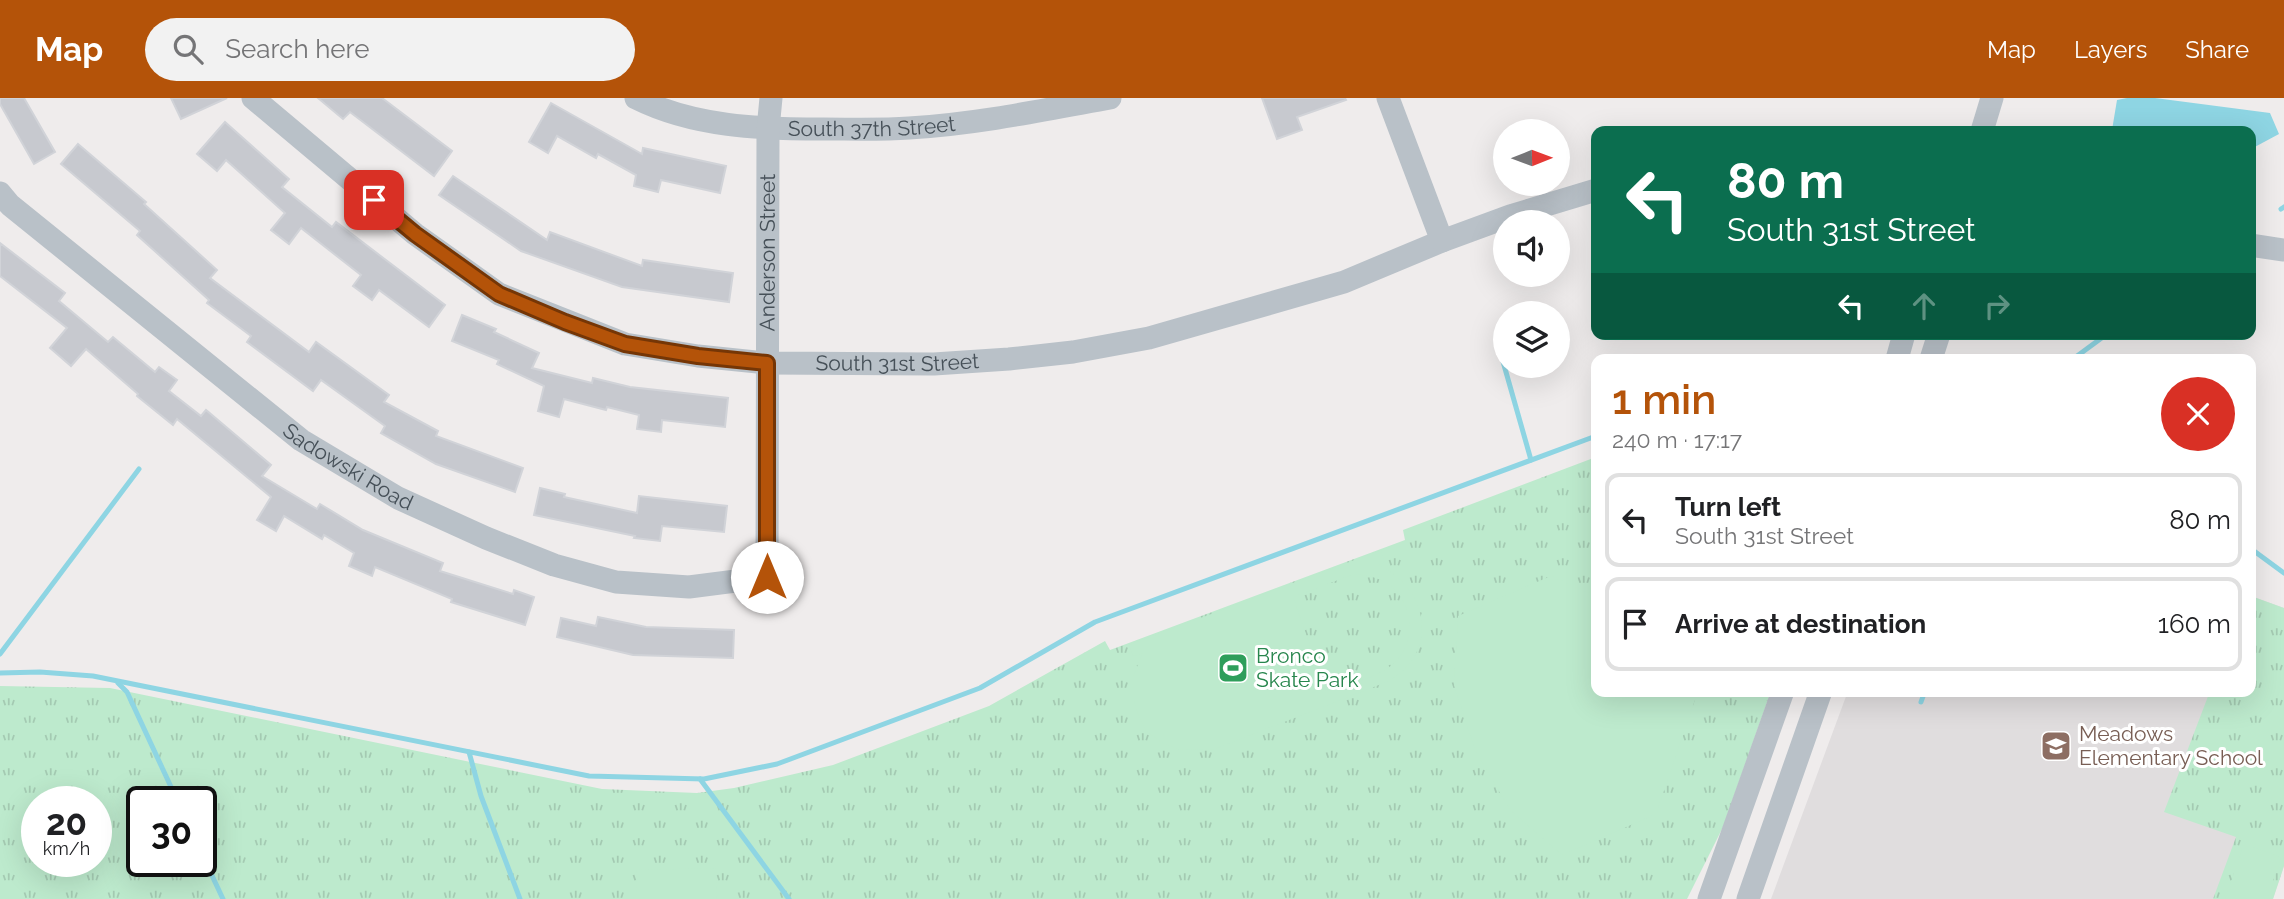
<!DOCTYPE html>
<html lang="en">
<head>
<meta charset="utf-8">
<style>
	:root { --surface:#fff; --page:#f2f2f2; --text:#202124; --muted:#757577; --line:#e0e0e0; --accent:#b45309 }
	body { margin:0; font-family:Raleway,sans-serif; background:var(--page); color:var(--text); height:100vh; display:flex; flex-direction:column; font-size:26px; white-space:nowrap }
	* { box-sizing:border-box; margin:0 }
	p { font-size:23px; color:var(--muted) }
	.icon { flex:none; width:38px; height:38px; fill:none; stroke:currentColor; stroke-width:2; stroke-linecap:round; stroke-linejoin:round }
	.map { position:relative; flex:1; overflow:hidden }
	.drawer { position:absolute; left:1591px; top:256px; width:665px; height:343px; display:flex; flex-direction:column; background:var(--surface); border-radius:14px; box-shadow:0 7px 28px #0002 }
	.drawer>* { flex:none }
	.guide { position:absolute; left:1591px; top:28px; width:665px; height:214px; border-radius:14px; box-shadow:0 7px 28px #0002; background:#0b6e4f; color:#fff; overflow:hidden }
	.needle { width:46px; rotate:89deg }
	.fabs { position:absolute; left:1493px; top:21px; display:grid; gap:14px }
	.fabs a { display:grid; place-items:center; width:77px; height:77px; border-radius:50%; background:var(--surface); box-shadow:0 7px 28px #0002; font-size:35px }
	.speed { position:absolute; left:21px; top:688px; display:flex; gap:14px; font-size:35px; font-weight:700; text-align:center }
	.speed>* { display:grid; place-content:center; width:91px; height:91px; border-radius:50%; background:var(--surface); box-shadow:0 7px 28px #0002; line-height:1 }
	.speed small { font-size:18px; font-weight:400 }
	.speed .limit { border:4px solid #111; border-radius:10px; background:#fff; color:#111 }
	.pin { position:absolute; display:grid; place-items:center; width:60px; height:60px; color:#fff; margin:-30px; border-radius:14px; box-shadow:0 4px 10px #0006 }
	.me { position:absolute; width:77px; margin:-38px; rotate:0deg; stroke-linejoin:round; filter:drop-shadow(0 0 5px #0008) }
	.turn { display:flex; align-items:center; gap:24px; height:147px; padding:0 21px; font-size:32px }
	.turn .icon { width:91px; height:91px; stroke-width:2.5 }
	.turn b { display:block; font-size:49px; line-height:60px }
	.lanes { display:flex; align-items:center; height:66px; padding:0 21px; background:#0003; justify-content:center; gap:35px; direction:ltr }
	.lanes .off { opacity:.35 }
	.round { display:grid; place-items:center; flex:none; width:74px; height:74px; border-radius:37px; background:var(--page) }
	.overview { display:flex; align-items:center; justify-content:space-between; height:119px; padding:0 21px }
	h1 { font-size:42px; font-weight:600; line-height:52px; color:var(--accent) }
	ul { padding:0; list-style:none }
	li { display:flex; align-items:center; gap:21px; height:94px; margin:0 14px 10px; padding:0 7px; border:4px solid var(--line); border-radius:14px }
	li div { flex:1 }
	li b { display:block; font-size:26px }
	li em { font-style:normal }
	header { display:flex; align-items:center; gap:42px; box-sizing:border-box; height:98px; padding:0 35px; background:var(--accent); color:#fff }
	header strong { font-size:33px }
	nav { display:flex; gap:38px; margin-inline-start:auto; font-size:24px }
	.search { width:490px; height:63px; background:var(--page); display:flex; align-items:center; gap:18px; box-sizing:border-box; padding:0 24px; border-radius:38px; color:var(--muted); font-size:26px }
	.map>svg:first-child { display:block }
	.education { fill:#e0ddde }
	.grass { fill:url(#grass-tufts); fill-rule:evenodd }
	.pitch { fill:#bdeacd; fill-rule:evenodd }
	.water { fill:#8ed5e3 }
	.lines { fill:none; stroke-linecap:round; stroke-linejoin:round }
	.stream { stroke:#8ed5e3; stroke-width:5 }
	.building { fill:#c7c9cf; stroke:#d1d3d8; stroke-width:2 }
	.minor { stroke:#b9c1c8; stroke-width:23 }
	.route-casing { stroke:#753606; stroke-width:18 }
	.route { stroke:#b45309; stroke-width:12 }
	.labels { text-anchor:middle; stroke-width:6; stroke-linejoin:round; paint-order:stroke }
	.street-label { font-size:21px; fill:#465058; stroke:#fff }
	.leisure-label { font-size:21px; fill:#27864d; stroke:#fff; text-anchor:start }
	.education-label { font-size:21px; fill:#785e54; stroke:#fff; text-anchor:start }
</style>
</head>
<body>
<header>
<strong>Map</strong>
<div class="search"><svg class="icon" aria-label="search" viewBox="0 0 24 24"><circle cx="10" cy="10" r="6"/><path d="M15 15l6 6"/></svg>Search here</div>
<nav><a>Map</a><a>Layers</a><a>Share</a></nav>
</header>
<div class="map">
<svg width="2284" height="801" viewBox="0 0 2284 801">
	<defs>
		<pattern id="grass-tufts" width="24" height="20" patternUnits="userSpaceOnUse" patternTransform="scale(1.75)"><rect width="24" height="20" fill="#bdeacd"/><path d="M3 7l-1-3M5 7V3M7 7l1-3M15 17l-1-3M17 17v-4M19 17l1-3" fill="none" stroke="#a4cab2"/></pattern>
	</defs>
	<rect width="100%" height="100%" fill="#efecec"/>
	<path class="education" d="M 2251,498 L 2284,510 L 2284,768 L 2273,801 L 1771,801 L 1848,593 L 2250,593 Z"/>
	<g class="grass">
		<path d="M 1596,359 L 1596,593 L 1771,593 L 1723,729 L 1687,801 L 0,801 L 0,588 L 110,590 L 602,691 L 697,695 L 734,690 L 833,667 L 989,608 L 1105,543 L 1110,552 L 1405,442 L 1403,432 ZM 37,704 L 96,704 L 96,763 L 37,763 ZM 142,704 L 201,704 L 201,763 L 142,763 Z"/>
		<path d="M 2251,498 L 2284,510 L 2284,768 L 2273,801 L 2213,801 L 2236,739 L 2164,714 L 2210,593 L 2250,593 Z"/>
	</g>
	<g class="pitch">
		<path d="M 1381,452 L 1385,464 L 1378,467 C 1414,483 1435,524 1413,561 C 1408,570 1398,576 1389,583 L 1212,652 L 1177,651 L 1161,644 L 1146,633 L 1138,616 L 1133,600 L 1133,578 L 1143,555 L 1133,558 L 1129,547 ZM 1354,476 C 1364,477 1376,479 1385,484 C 1412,500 1419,540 1396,563 C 1380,580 1348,586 1326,593 L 1293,499 Z"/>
		<path d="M 1551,478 L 1596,498 L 1596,593 L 1698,593 L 1656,716 L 1562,757 L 1510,712 L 1475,652 L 1454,587 L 1458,518 Z"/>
		<path d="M 2244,746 L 2281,759 L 2267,801 L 2225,801 Z"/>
		<path d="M 716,770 L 717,801 L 637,801 L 636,772 Z"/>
	</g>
	<path class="water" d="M 2127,0 L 2155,0 L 2270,15 L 2279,36 L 2251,51 L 2250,33 L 2112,32 L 2117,2 Z"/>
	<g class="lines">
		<g class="stream">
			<path d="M 2281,111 L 2284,109"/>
			<path d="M 1500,253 L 1531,362"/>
			<path d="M 2073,261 L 2107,236"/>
			<path d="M 2250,450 L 2284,475"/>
			<path d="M 0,556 L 139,371"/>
			<path d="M 0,575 L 40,574 L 93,578 L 589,678 L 704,681 L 777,666 L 980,590 L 1095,524 L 1596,338"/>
			<path d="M 118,585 L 127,594 L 178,704"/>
			<path d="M 1921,604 L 1925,593"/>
			<path d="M 469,654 L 481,698 L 520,801"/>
			<path d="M 700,681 L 789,801"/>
			<path d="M 201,754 L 223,801"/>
		</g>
	</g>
	<g class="building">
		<path d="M 0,0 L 24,0 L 55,54 L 34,66 L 0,6 Z"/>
		<path d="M 171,0 L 227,0 L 181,21 Z"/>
		<path d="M 318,0 L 382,0 L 452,53 L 434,78 L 350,14 L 343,21 Z"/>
		<path d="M 1262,0 L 1345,0 L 1346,2 L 1297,19 L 1302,32 L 1277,41 Z"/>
		<path d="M 551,5 L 642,56 L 643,50 L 726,68 L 720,95 L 661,82 L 658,94 L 634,88 L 636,77 L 598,56 L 596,60 L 557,38 L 548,55 L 529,44 Z"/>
		<path d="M 225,24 L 289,81 L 282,89 L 332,129 L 336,124 L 445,207 L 429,229 L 379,192 L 372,202 L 353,188 L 361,177 L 301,130 L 289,146 L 271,132 L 285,115 L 226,62 L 217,73 L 197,56 Z"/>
		<path d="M 78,46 L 146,104 L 144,106 L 217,172 L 210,180 L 309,254 L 316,244 L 389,297 L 384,304 L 438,333 L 436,338 L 523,370 L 515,394 L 436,366 L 381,335 L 385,328 L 321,282 L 313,293 L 247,244 L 251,238 L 207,205 L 209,202 L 137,137 L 140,133 L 61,66 Z"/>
		<path d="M 453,78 L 547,142 L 550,134 L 642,168 L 643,162 L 733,175 L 729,204 L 622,189 L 521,153 L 439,97 Z"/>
		<path d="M 0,145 L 65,195 L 59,203 L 108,244 L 113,239 L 155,274 L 159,269 L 177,282 L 169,293 L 201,318 L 206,312 L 271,367 L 262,378 L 317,411 L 320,406 L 363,432 L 443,465 L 440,473 L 513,496 L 514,492 L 534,499 L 525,527 L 451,504 L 452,501 L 375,469 L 372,478 L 349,468 L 354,455 L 324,437 L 322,441 L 284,418 L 276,433 L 257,422 L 271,399 L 177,321 L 173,327 L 137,298 L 138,296 L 86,251 L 71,268 L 50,250 L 67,230 L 0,178 Z"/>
		<path d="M 462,217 L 496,231 L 494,234 L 539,255 L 532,270 L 592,285 L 593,280 L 630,289 L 728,300 L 725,329 L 662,322 L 661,334 L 637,331 L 639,317 L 607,309 L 606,312 L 564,301 L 559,319 L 538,313 L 544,288 L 497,266 L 499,262 L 452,243 Z"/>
		<path d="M 540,390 L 565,396 L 564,399 L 637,415 L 639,398 L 727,408 L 724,434 L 662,428 L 660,443 L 634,440 L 635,438 L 534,417 Z"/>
		<path d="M 598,519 L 646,529 L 734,532 L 733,560 L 633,557 L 557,539 L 561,520 L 596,528 Z"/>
	</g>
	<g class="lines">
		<g class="minor">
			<path id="s1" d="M 253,0 L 415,136 L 499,196 L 625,246 L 698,258 L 767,265 L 934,266 L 1009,261 L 1073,254 L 1149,240 L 1344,184 L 1442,143 L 1510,118 L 1596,92"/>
			<path id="s2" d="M 636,0 C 694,29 760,31 823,31 C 852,31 881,32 909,30 C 976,26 1044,12 1110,0"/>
			<path d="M 1388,0 L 1442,143"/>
			<path d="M 1982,33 L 1992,0"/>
			<path id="s3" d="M 0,95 L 10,107 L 301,342 L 398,400 L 486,440 L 554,467 L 616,484 L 689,489 L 767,479 L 768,31 L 771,0"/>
			<path d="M 2250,147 L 2284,152"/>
			<path d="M 1897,261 L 1904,236"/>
			<path d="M 1931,261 L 1939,236"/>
			<path d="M 1709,801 L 1783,593"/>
			<path d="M 1748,801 L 1821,593"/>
		</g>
	</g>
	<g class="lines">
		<g class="route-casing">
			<path id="route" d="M 374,102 L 415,136 L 499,196 L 565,224 L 625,246 L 698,258 L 767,265 L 767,479"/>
		</g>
		<use href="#route" class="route"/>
	</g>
	<defs>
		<g id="stadium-square" transform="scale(1.575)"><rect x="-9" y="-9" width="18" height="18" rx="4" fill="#2e9e5b" stroke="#fff"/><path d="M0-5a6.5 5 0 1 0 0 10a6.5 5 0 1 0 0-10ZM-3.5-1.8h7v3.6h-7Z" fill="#fff"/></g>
		<g id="school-square" transform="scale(1.575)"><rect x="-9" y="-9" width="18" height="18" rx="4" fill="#8d6e63" stroke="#fff"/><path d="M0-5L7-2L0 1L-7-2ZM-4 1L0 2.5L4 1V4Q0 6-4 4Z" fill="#fff"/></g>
	</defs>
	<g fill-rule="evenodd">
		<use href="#stadium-square" x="1233" y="570"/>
		<use href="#school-square" x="2056" y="648"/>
	</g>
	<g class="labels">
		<g class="street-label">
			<text dy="7" stroke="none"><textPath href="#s2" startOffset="240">South 37th Street</textPath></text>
			<text dy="7" stroke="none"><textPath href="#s3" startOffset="1213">Anderson Street</textPath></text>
			<text dy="7" stroke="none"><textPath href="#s1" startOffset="724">South 31st Street</textPath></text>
			<text dy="7" stroke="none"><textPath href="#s3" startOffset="444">Sadowski Road</textPath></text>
		</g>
		<g class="leisure-label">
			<text x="1256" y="565">Bronco<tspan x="1256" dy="24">Skate Park</tspan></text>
		</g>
		<g class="education-label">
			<text x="2079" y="643">Meadows<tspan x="2079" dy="24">Elementary School</tspan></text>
		</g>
	</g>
</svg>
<div class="fabs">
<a><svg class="needle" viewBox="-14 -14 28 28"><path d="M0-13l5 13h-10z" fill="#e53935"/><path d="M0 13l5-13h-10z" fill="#757577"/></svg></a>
<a><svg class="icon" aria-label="sound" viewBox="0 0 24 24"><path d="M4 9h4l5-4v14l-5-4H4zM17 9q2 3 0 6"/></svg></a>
<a><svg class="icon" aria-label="layers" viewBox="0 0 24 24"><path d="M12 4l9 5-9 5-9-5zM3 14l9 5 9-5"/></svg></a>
</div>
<div class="speed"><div>20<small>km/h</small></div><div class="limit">30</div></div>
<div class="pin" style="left:374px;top:102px;background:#d93025"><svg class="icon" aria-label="arrive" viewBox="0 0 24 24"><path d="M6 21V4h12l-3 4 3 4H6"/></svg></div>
<svg class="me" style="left:767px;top:479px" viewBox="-20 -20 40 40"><circle r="19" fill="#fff"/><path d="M0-13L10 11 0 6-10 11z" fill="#b45309"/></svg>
<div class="guide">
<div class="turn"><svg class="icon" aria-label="left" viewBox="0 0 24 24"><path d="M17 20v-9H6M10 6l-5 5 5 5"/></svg><div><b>80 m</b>South 31st Street</div></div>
<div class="lanes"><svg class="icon" aria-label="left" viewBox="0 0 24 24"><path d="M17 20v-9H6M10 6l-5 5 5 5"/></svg><svg class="icon off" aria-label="ahead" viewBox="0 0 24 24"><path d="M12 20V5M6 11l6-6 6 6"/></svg><svg class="icon off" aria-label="right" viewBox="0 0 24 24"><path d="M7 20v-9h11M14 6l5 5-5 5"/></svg></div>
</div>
<section class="drawer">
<div class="overview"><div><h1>1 min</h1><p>240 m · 17:17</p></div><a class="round" style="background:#d93025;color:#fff"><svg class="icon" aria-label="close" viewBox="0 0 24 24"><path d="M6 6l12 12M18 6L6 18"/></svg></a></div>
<ul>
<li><svg class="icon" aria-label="left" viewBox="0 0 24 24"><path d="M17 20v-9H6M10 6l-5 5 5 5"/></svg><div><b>Turn left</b><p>South 31st Street</p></div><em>80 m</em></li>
<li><svg class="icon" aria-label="arrive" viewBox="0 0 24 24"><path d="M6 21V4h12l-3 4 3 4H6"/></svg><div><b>Arrive at destination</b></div><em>160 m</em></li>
</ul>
</section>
</div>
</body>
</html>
